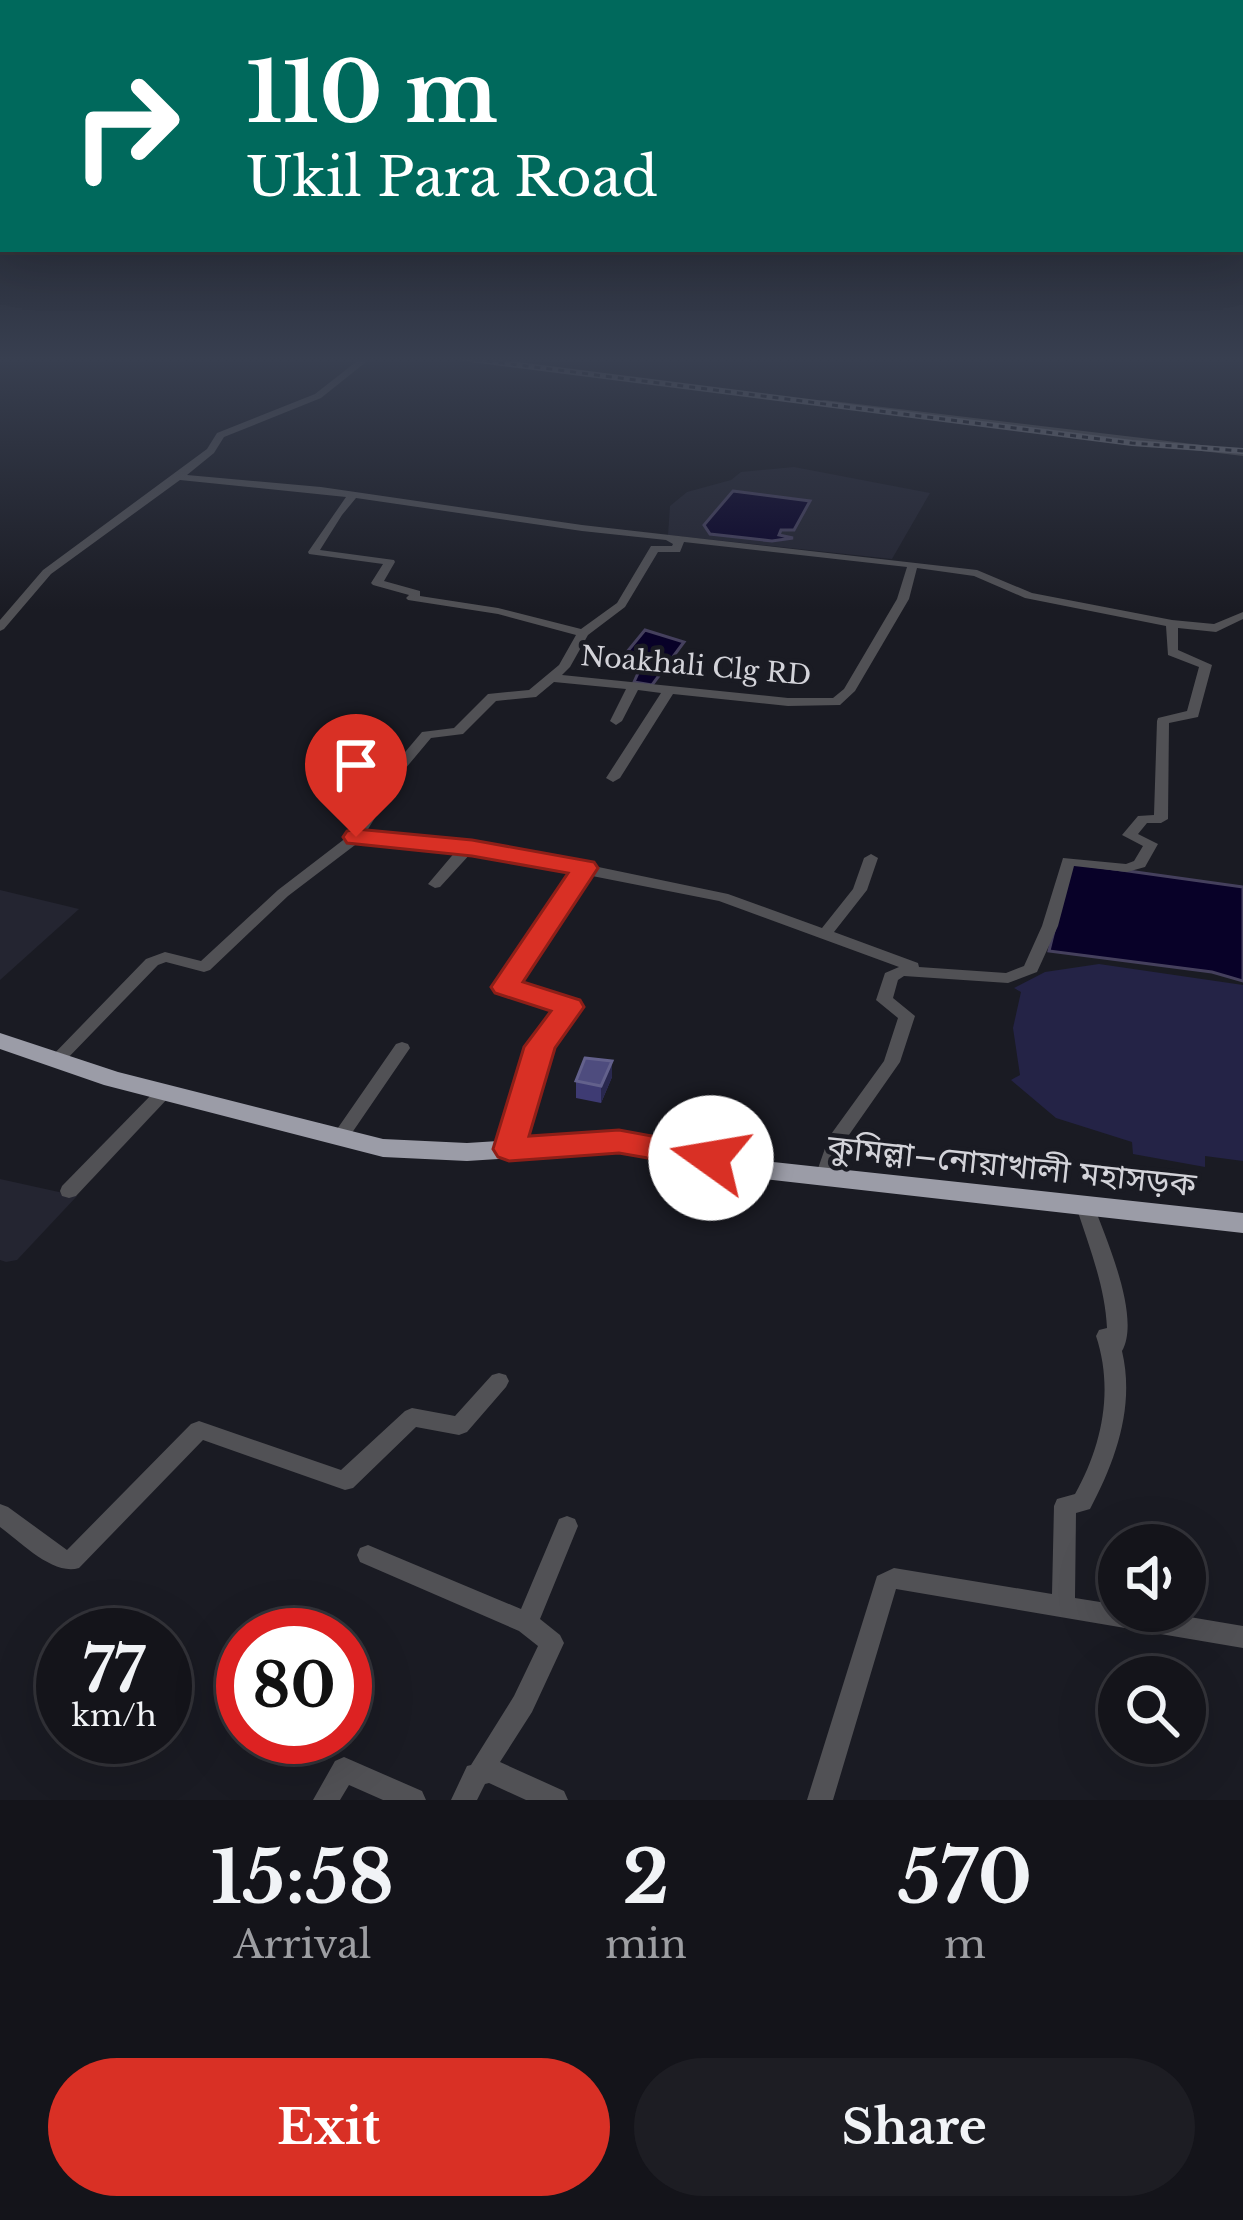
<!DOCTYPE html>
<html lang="en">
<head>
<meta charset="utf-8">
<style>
	:root { --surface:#14141a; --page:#1d1d23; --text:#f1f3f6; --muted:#9d9ea2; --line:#333339; --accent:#d93025 }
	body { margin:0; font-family:"Libre Baskerville","Noto Sans Bengali",serif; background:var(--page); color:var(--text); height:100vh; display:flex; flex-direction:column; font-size:45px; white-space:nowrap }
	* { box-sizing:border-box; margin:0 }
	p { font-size:39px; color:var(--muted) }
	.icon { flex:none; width:66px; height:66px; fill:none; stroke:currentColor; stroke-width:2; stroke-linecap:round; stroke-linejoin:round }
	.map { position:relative; height:1800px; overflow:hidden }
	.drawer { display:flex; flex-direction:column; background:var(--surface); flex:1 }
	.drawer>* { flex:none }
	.guide { position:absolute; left:0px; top:0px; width:1245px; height:252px; box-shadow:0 12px 48px #0002,0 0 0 3px var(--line); background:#00695c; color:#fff; overflow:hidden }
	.controls { position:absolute; left:1098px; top:1524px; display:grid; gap:24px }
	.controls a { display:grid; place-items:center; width:108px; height:108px; border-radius:50%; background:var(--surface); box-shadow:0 12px 48px #0002,0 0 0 3px var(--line); font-size:60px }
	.speed { position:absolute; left:36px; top:1608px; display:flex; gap:24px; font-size:60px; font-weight:700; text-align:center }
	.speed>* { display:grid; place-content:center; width:156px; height:156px; border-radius:50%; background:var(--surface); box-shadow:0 12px 48px #0002,0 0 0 3px var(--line); line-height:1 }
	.speed small { font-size:30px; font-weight:400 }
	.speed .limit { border:18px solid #d22; background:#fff; color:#111 }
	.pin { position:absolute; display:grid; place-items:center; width:102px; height:102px; color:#fff; margin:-123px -51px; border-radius:50% 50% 50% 0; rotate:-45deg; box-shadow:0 0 12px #0007 }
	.pin .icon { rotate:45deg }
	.me { position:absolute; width:132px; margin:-66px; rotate:283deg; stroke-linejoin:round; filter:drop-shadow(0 0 9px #0008) }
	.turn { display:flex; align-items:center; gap:42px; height:252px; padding:0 48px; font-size:54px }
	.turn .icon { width:156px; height:156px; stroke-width:2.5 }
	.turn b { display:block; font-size:84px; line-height:102px }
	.eta { display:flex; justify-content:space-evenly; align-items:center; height:204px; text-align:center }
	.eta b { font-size:72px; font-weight:700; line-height:84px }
	.button { display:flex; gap:24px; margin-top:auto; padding:24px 48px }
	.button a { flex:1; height:138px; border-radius:72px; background:var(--accent); color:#fff; font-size:48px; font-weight:700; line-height:138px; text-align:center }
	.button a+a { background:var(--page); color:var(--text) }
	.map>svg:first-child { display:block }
	.built { fill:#242531 }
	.green { fill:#242346 }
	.water { fill:#080128; stroke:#45405d; stroke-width:3 }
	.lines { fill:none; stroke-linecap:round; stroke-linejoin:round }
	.minor { fill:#515155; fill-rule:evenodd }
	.highway { fill:#9b9ca7; fill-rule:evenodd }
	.rail-casing { stroke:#76777e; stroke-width:6 }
	.rail { stroke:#1a1b23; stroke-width:3; stroke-dasharray:6; stroke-linecap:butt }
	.wall { fill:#3e3b73 }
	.shaded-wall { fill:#29284e }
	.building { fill:#4e4c7e; stroke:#63618c; stroke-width:3 }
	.route { fill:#d93025; stroke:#8d1f18; stroke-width:3 }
	.labels { text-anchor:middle; stroke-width:9; stroke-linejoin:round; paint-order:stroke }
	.far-street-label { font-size:27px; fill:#d3d3d9; stroke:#1a1b23 }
	.street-label { font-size:33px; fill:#d3d3d9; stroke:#1a1b23 }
</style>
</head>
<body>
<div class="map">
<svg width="1243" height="1800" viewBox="0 0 1243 1800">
	<rect width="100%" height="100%" fill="#1a1b23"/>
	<g class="built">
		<path d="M 794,467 L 930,493 L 892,559 L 668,535 L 670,506 L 687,492 L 731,480 L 741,472 Z"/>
		<path d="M 0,890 L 79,909 L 0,980 Z"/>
		<path d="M 0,1179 L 77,1196 L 17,1260 L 6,1262 L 0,1260 Z"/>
	</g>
	<path class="green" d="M 1099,964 L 1243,985 L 1243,1161 L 1205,1156 L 1205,1167 L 1133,1154 L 1132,1142 L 1056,1118 L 1011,1080 L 1020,1075 L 1013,1028 L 1021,992 L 1014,988 L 1045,972 Z"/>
	<g class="water">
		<path d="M 733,491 L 810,501 L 794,530 L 781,530 L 779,535 L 793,538 L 772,541 L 710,534 L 704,525 Z"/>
		<path d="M 645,630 L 684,642 L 652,685 L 634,682 L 643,662 L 622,658 Z"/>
		<path d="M 1071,863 L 1243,887 L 1243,981 L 1212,972 L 1049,951 Z"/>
	</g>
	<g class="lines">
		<g class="minor">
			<path d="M 361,358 L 371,358 L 321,398 L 224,437 L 214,453 L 187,475 L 321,487 L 582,525 L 977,570 L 1032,593 L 1172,620 L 1214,624 L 1243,612 L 1243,619 L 1216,632 L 1178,628 L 1178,650 L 1212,665 L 1198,717 L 1169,723 L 1168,819 L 1161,823 L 1147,823 L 1138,834 L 1158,844 L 1145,867 L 1127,872 L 1074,866 L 1058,926 L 1037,972 L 1008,983 L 904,976 L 898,980 L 893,998 L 915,1016 L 900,1062 L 844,1142 L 830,1182 L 824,1184 L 818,1182 L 815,1177 L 829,1137 L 884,1061 L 898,1018 L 876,1000 L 885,973 L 899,967 L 719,901 L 587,875 L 515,985 L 575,1003 L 577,1007 L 548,1048 L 518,1149 L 515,1153 L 503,1153 L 500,1149 L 532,1047 L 559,1009 L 499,991 L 497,987 L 574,872 L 472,852 L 440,887 L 435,888 L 428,884 L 456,851 L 359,842 L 288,896 L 210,970 L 204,972 L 166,962 L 158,965 L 63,1063 L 51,1063 L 49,1059 L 146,959 L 165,952 L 201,961 L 278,890 L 351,834 L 395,764 L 422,732 L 454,728 L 488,694 L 529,690 L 559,665 L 576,635 L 498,614 L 408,600 L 406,598 L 409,595 L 373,585 L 371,583 L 383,564 L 309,554 L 308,552 L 346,497 L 180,480 L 51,574 L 4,629 L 0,631 L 0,620 L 43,570 L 207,449 L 217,433 L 315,394 ZM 356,498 L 582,531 L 666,540 L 673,544 L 672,546 L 651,546 L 617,603 L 581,629 L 498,608 L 420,596 L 420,591 L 384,581 L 395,562 L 394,560 L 320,550 L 342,515 ZM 684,542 L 907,567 L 897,599 L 844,689 L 833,698 L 788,698 L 562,675 L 570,667 L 588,635 L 625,607 L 658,552 L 680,552 ZM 917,568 L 974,576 L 1025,598 L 1166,626 L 1168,655 L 1199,667 L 1187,711 L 1158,718 L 1157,721 L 1154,815 L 1138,816 L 1122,835 L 1143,846 L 1134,861 L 1126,864 L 1063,858 L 1042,926 L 1024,966 L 1006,973 L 919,967 L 918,963 L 834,932 L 867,890 L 878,858 L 871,854 L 864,858 L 853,889 L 822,928 L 728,894 L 584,864 L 472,844 L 365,834 L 405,769 L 431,738 L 463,734 L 496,701 L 536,697 L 554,682 L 626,689 L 610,721 L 616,725 L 622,721 L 638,690 L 661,693 L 606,778 L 613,782 L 620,778 L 673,694 L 788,706 L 840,705 L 855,691 L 909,599 Z"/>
			<path d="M 824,400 L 1243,450 L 1243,456 L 821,405 L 821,401 Z"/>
			<path d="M 402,1042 L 408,1044 L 410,1048 L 345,1143 L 333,1143 L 330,1139 L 333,1135 L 396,1044 Z"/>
			<path d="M 163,1087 L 169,1089 L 172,1093 L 169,1097 L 76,1196 L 69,1198 L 62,1196 L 60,1191 L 62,1186 L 157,1089 Z"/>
			<path d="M 1085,1199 L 1092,1201 L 1094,1206 C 1107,1241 1141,1318 1122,1351 C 1135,1406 1116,1460 1090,1509 L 1076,1513 L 1075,1598 L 1119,1605 L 1119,1611 L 1154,1611 L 1243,1626 L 1243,1648 L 896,1589 L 833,1800 L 807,1800 L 877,1576 L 894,1568 L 1052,1594 L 1054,1506 L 1057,1499 L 1075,1494 C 1102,1446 1114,1390 1096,1336 L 1099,1330 L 1107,1328 C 1105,1286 1089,1246 1076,1206 L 1078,1201 Z"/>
			<path d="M 499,1373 L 506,1375 L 509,1381 L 506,1387 L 467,1432 L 459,1435 L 416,1427 L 353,1488 L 345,1490 L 203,1440 L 79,1568 C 53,1576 21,1542 0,1527 L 0,1504 L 8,1507 L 67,1550 L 191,1424 L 199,1421 L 341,1470 L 405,1411 L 412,1408 L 455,1416 L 492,1375 Z"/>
			<path d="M 567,1516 L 575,1519 L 578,1526 L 540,1619 L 560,1635 L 564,1643 L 532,1712 L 500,1762 L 564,1791 L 568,1800 L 526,1800 L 489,1783 L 485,1784 L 477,1800 L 451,1800 L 467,1766 L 471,1765 L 514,1696 L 538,1646 L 519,1631 L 360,1562 L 357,1555 L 360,1548 L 368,1545 L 521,1609 L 559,1519 Z"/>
			<path d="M 344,1757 L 422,1791 L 426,1800 L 383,1800 L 349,1785 L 340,1800 L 313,1800 L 335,1761 Z"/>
		</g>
		<path class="highway" d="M 0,1033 L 118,1072 L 383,1139 L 467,1143 L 619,1133 L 653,1135 L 764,1161 L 1243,1213 L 1243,1233 L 764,1179 L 653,1153 L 619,1151 L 467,1161 L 383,1157 L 104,1085 L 0,1049 Z"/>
		<g class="rail-casing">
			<path id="rail" d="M 463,358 L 1132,443 L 1243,451"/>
		</g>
		<use href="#rail" class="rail"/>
	</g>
	<path class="wall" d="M 612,1061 L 612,1077 L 601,1103 L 576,1098 L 576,1081 Z"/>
	<path class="shaded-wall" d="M 612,1061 L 612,1077 L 601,1103 L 601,1086 Z"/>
	<path class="building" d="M 585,1058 L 612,1061 L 601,1086 L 576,1081 Z"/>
	<linearGradient id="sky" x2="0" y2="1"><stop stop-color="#0e0f13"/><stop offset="0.59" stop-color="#383f50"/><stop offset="1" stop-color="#383f50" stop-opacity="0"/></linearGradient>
	<rect width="1243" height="610" fill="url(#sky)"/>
	<path class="route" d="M 356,829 L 472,840 L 594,862 L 598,868 L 523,982 L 580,1000 L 584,1007 L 555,1048 L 529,1136 L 619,1130 L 723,1149 L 728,1158 L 723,1166 L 711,1169 L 619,1153 L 509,1161 L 498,1157 L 493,1149 L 524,1047 L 551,1011 L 495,993 L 491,987 L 568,873 L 472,856 L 347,843 L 343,837 L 347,831 Z"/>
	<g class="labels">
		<g class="far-street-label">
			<text transform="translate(696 666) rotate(5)" y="9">Noakhali Clg RD</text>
		</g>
		<g class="street-label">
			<text transform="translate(1012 1165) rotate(6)" y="12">কুমিল্লা–নোয়াখালী মহাসড়ক</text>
		</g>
	</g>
</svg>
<div class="controls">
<a><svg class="icon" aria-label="sound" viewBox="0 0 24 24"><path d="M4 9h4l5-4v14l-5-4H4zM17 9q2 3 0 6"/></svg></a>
<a><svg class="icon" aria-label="search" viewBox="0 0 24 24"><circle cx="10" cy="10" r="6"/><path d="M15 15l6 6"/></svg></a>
</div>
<div class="speed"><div>77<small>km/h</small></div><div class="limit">80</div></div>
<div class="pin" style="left:356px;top:837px;background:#d93025"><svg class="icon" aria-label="arrive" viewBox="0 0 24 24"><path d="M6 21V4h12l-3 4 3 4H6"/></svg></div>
<svg class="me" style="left:711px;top:1158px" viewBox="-20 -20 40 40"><circle r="19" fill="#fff"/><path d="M0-13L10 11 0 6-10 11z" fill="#d93025"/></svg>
<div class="guide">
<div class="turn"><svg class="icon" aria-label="right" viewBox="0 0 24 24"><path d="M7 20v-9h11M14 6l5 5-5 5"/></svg><div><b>110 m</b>Ukil Para Road</div></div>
</div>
</div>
<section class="drawer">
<div class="eta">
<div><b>15:58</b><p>Arrival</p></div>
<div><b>2</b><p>min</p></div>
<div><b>570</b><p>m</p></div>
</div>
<div class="button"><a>Exit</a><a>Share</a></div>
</section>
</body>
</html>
